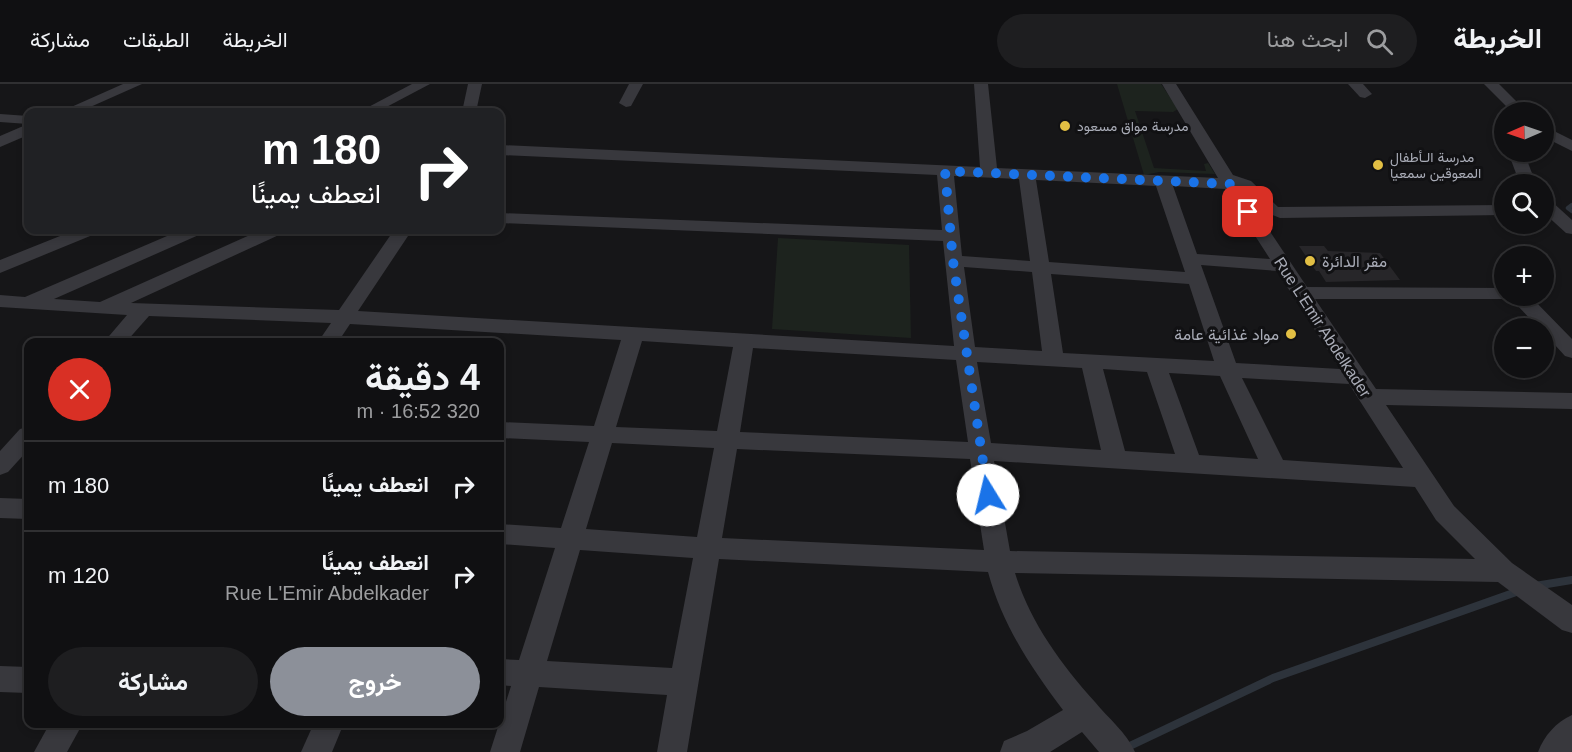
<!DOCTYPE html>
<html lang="ar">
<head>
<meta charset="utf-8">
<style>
	:root { --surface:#101012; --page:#1e1e20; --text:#f1f3f6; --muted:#9c9d9f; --line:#303032; --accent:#8c9099 }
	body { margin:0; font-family:Arial,Vazirmatn,sans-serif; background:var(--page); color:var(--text); direction:rtl; height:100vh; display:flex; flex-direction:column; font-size:22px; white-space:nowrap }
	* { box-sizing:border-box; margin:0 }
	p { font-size:20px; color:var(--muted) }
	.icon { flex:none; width:33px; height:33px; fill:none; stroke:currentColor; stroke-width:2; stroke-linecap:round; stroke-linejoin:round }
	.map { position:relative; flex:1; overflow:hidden; direction:ltr }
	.panel { position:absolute; left:24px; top:254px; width:480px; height:390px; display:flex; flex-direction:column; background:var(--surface); border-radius:12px; box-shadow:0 3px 9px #0003,0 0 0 2px var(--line); direction:rtl }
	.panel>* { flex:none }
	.banner { position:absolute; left:24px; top:24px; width:480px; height:126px; border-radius:12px; box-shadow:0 3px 9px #0003,0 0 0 2px var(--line); direction:rtl; background:#202124; color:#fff; overflow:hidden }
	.needle { width:39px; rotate:268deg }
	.fabs { position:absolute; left:1494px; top:18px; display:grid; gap:12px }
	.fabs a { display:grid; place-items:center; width:60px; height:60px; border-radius:50%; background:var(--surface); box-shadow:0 3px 9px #0003,0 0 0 2px var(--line); font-size:30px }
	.pin { position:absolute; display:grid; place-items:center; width:51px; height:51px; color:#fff; margin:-26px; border-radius:12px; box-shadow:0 3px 9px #0006 }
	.me { position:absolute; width:66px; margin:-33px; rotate:351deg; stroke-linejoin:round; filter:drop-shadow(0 0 4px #0008) }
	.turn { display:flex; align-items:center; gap:21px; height:126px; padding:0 24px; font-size:27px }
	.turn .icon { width:78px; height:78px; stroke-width:2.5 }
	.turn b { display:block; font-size:42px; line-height:51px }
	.round { display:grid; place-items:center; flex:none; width:63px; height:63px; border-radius:32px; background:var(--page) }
	.head { display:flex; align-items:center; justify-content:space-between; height:102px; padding:0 24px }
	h1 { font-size:36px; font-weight:700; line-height:45px }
	.button { display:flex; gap:12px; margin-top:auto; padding:12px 24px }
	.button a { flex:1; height:69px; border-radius:36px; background:var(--accent); color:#fff; font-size:24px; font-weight:700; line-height:69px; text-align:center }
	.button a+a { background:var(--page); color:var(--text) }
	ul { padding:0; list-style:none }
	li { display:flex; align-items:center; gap:18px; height:90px; padding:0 24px; border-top:2px solid var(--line) }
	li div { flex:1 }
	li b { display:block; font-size:22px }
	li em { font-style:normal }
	header { display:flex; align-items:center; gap:36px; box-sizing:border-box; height:84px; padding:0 30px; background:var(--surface); border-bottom:2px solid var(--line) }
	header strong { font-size:28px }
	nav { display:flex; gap:33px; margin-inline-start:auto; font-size:21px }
	.search { width:420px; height:54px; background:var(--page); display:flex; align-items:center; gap:15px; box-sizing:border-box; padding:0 21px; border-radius:33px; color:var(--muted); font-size:22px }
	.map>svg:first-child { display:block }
	.green { fill:#1d231e }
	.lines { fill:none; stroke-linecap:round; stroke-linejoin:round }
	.stream-far1 { stroke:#2d333b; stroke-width:4.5 }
	.stream { stroke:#2d333b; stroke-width:8 }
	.building { fill:#272629 }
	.minor { fill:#38383d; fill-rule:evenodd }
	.route { stroke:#1a73e8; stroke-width:10; stroke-dasharray:0 18 }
	.poi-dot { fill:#e2bf44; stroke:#111113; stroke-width:2 }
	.labels { text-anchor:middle; stroke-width:6; stroke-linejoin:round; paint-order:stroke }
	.far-poi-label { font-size:14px; fill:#a9acb7; stroke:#111113; text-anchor:start }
	.poi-label { font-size:16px; fill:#a9acb7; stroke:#111113; text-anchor:start }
	.street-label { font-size:16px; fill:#a9acb7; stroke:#111113 }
</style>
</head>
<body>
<header>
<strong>الخريطة</strong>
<div class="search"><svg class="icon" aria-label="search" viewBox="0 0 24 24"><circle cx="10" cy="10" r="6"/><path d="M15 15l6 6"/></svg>ابحث هنا</div>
<nav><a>الخريطة</a><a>الطبقات</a><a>مشاركة</a></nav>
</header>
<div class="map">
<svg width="1572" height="668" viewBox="0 0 1572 668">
	<rect width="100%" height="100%" fill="#161618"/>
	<g class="green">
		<path d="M 1117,0 L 1161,0 L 1178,25 L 1173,28 L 1135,27 L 1154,84 L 1206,87 L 1204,80 L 1208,79 L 1215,90 L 1159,88 L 1144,91 Z"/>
		<path d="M 778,154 L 909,161 L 911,254 L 772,245 Z"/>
	</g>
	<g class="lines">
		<path class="stream-far1" d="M 1572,121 L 1568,124 L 1572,127"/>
		<g class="stream">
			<path d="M 1535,502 L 1572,496"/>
			<path d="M 1117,668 L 1273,594 L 1519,507"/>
		</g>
	</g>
	<path class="building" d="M 1299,162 L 1324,162 L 1328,167 L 1380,169 L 1400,196 L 1326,198 L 1319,187 L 1316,187 Z"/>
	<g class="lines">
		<g class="minor">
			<path d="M 123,0 L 142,0 L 79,28 L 60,28 Z"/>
			<path d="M 412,0 L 430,0 L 377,28 L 359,28 Z"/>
			<path d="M 468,0 L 482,0 L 476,28 L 462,28 Z"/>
			<path d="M 629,0 L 643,0 L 631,22 L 626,23 L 619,19 Z"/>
			<path d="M 974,0 L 988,0 L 997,84 L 1218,94 L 1162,0 L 1176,0 L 1233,91 L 1251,97 L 1278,123 L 1504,121 L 1504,131 L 1280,134 L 1260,126 L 1243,107 L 1307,203 L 1504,204 L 1504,212 L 1530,212 L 1572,255 L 1572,274 L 1565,272 L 1544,249 L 1544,244 L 1539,244 L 1515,219 L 1507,215 L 1315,215 L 1376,305 L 1572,309 L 1572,325 L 1386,321 L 1454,422 L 1512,479 L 1572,521 L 1572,549 L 1562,546 L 1498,498 L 1015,489 C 1030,538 1061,580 1095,618 C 1108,634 1127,649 1135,668 L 1099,668 L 1082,648 L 1050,668 L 1000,668 L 1004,657 L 1027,647 L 1063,626 C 1031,584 1002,540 988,488 L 719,475 L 687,668 L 657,668 L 667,611 L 539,603 L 520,668 L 490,668 L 511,602 L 500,601 L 500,575 L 519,576 L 555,464 L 500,460 L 500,440 L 561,444 L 589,358 L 500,354 L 500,338 L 594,342 L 621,256 L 350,240 L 338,258 L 318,258 L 331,239 L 149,232 L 126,258 L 104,258 L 127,231 L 0,223 L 0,211 L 25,213 L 181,146 L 204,146 L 201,150 L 54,215 L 100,218 L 261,146 L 284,146 L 281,150 L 131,219 L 339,226 L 394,146 L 412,146 L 358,227 L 954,262 L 943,157 L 500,139 L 500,129 L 942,146 L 937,91 L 500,71 L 500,61 L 980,83 ZM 954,92 L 1019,95 L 1030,177 L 962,172 ZM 1036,96 L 1156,102 L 1185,188 L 1049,178 ZM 1173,102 L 1225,105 L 1270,175 L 1197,170 ZM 1201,181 L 1277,187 L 1340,285 L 1236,279 ZM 964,183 L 1032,188 L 1042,267 L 975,263 ZM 1051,190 L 1189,200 L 1214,277 L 1063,269 ZM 642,257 L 733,263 L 717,347 L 616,343 ZM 753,264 L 956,276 L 968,358 L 740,348 ZM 977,278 L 1082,284 L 1101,366 L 991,359 ZM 1103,285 L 1147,288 L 1175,370 L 1125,367 ZM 1169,289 L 1220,292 L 1258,375 L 1199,371 ZM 1242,294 L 1349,300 L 1403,384 L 1283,376 ZM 612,359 L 714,364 L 697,453 L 586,445 ZM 737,365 L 970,375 L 984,466 L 722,454 ZM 994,377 L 1415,403 L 1436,436 L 1475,475 L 1010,467 ZM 580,466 L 693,474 L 672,584 L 547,577 Z"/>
			<path d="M 1348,0 L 1363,0 L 1372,10 L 1365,14 L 1360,13 Z"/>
			<path d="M 1484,0 L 1499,0 L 1527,28 L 1512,28 Z"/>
			<path d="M 0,30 L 28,32 L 28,51 L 0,63 L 0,52 L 28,40 L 0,38 Z"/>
			<path d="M 1544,42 L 1572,56 L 1572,67 L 1544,53 Z"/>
			<path d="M 1508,68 L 1524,68 L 1536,100 L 1520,100 Z"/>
			<path d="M 1544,115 L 1550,116 L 1572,136 L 1572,150 L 1566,149 L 1544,129 Z"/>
			<path d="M 75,146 L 98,146 L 95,150 L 0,189 L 0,176 Z"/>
			<path d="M 28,343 L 28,366 L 8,388 L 0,391 L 0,367 L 20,345 Z"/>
			<path d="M 0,414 L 28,415 L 28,435 L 0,434 Z"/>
			<path d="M 0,582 L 28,583 L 28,609 L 0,608 Z"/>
			<path d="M 1572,631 L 1572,668 L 1538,668 C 1544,652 1556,638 1572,631 Z"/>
			<path d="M 50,639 L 83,639 L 67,668 L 34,668 Z"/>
			<path d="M 314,639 L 344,639 L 332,668 L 301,668 Z"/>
		</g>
	</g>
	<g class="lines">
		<path class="route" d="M 988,411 L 953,177 L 945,87 L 1230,100 L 1248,128"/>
	</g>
	<g class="poi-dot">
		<circle cx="1065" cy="42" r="6"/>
		<circle cx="1378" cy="81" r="6"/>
		<circle cx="1310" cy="177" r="6"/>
		<circle cx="1291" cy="250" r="6"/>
	</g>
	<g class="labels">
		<g class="far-poi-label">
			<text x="1077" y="47">مدرسة مواق مسعود</text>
			<text x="1390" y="78">مدرسة الـأطفال<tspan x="1390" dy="16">المعوقين سمعيا</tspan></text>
		</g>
		<g class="poi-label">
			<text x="1322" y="183">مقر الدائرة</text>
			<text x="1279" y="256" text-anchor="end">مواد غذائية عامة</text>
		</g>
		<g class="street-label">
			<text transform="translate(1323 243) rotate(57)" y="6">Rue L'Emir Abdelkader</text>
		</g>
	</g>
</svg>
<div class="fabs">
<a><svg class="needle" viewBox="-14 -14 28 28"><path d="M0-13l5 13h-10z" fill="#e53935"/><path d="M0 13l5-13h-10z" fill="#9c9d9f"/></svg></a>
<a><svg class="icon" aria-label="search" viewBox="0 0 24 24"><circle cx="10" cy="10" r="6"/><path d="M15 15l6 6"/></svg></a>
<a>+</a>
<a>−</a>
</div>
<div class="pin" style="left:1248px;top:128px;background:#d93025"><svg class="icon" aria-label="arrive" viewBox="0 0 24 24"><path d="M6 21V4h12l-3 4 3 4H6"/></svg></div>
<svg class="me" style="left:988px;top:411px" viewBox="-20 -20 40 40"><circle r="19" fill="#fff"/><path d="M0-13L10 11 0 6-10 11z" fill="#1a73e8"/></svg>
<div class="banner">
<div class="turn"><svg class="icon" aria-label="right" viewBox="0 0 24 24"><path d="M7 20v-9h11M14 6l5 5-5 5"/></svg><div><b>180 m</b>انعطف يمينًا</div></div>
</div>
<section class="panel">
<div class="head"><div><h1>4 دقيقة</h1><p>320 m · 16:52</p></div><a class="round" style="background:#d93025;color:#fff"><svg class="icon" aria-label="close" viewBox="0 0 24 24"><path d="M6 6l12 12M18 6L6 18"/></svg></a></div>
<ul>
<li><svg class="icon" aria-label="right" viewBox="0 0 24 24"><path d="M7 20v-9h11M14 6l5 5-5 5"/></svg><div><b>انعطف يمينًا</b></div><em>180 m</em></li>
<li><svg class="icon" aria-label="right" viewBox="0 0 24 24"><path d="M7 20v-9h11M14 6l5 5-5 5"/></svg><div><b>انعطف يمينًا</b><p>Rue L'Emir Abdelkader</p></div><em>120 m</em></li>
</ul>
<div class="button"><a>خروج</a><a>مشاركة</a></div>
</section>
</div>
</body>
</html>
